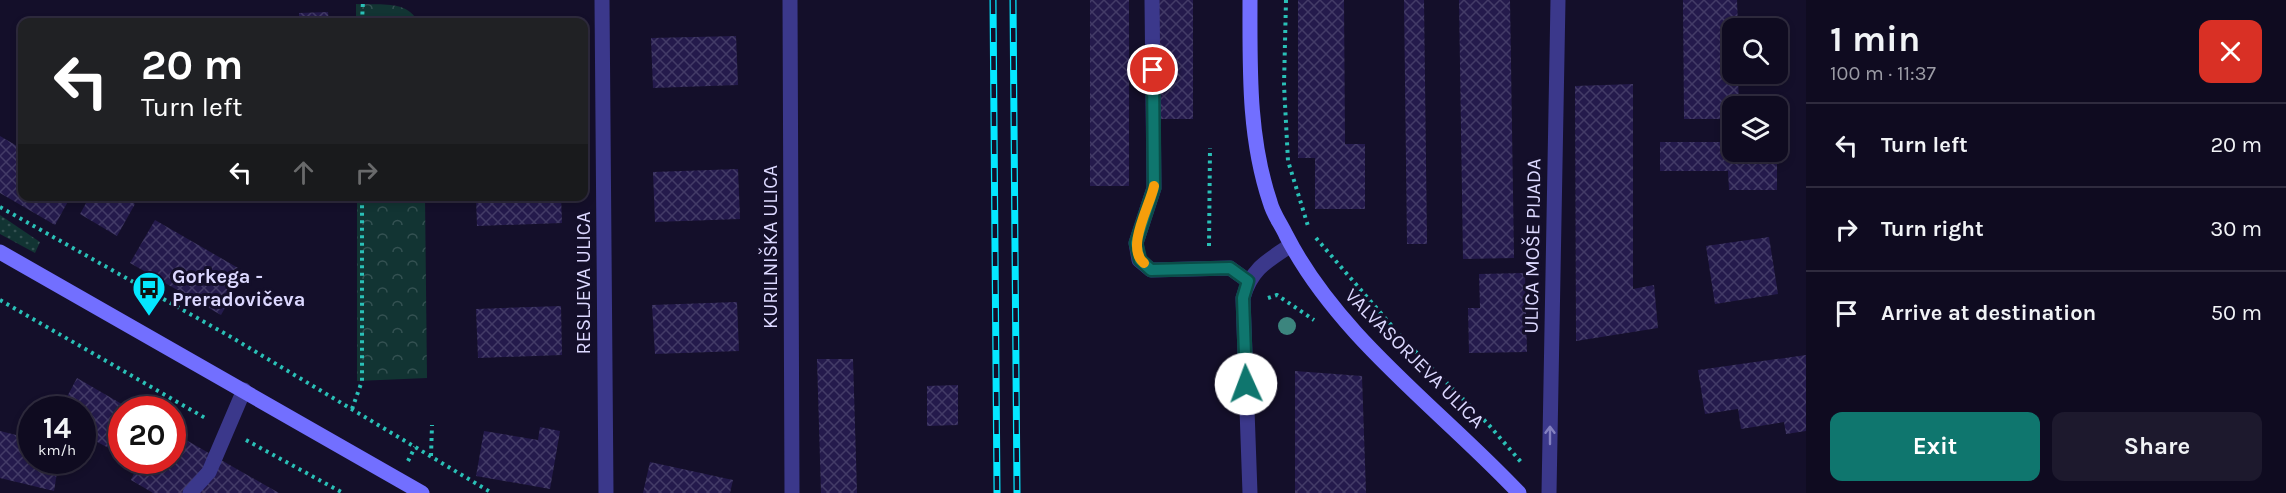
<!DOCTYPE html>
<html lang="en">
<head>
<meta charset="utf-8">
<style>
	:root { --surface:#0f0b20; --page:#1d192d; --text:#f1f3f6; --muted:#9b9ba5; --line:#2f2b3e; --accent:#0f766e }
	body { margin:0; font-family:Karla,sans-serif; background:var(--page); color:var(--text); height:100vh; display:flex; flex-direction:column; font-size:22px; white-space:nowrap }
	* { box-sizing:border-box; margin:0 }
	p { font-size:20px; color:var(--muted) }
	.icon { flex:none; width:33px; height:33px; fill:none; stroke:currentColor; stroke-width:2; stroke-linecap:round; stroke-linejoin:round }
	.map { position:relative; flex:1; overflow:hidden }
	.details { display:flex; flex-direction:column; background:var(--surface); width:480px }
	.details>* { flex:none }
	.banner { position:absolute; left:18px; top:18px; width:570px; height:183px; border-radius:12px; box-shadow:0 3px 9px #0003,0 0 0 2px var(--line); background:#202124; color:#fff; overflow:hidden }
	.fabs { position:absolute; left:1722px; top:18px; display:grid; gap:12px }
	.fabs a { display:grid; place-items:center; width:66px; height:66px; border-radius:12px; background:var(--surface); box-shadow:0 3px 9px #0003,0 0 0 2px var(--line); font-size:30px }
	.speed { position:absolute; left:18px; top:396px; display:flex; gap:12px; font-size:30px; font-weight:700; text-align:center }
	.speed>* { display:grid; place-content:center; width:78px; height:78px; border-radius:50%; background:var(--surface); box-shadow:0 3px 9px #0003,0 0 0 2px var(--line); line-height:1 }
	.speed small { font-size:15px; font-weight:400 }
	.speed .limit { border:9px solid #d22; background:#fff; color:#111 }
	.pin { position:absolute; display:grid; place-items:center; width:51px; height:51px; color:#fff; margin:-26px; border:3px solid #fff; border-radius:50%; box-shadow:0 2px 6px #0007 }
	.me { position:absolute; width:66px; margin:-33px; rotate:358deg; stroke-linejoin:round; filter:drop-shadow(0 0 4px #0008) }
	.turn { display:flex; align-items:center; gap:21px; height:126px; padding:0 24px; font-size:27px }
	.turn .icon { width:78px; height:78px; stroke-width:2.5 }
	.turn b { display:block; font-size:42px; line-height:51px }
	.lanes { display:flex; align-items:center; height:57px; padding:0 24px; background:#0003; justify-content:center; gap:30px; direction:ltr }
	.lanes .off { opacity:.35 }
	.round { display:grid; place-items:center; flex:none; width:63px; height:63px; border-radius:12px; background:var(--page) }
	.head { display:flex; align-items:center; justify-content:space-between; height:102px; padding:0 24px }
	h1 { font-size:36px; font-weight:700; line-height:45px }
	.cta { display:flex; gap:12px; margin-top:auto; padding:12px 24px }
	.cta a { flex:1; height:69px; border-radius:12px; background:var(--accent); color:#fff; font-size:24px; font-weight:700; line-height:69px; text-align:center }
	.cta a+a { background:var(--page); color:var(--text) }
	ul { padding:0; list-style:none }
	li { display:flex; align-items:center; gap:18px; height:84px; padding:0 24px; border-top:2px solid var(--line) }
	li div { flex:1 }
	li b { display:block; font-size:22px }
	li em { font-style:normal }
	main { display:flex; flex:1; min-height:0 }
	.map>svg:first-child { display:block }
	.grass { fill:url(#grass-dots) }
	.forest { fill:url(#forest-crowns) }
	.building { fill:url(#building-cross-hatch) }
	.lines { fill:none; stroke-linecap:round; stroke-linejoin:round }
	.path { stroke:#2ac0b7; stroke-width:4; stroke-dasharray:3 4.5; stroke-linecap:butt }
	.lane { stroke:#3b388b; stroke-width:15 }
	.street { stroke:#3b388b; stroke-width:15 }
	.secondary { stroke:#726fff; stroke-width:15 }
	.rail-casing { stroke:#04e7ff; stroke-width:7 }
	.rail { stroke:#140f2a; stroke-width:4.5; stroke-dasharray:14; stroke-linecap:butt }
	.tree { fill:#3c857e }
	.oneway { stroke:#8380bf }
	.route-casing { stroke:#0a4d48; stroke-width:15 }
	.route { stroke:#0f766e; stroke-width:10 }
	.slow { stroke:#f59e0b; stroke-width:10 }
	.labels { text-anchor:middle; stroke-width:6; stroke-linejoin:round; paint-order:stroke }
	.street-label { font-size:20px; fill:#dcd8ff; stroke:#140f2a }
	.poi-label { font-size:20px; font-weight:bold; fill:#dcd8ff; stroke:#140f2a; text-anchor:start }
</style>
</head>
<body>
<main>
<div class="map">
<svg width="1806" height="493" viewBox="0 0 1806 493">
	<defs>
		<pattern id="grass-dots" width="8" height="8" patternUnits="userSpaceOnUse" patternTransform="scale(1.5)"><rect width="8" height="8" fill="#123433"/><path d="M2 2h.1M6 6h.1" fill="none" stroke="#345152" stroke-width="1.8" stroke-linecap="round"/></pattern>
		<pattern id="forest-crowns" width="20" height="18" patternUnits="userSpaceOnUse" patternTransform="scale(1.5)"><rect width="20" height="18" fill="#123433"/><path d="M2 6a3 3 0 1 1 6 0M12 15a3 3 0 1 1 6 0" fill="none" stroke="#345152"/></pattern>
		<pattern id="building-cross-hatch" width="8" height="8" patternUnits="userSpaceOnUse" patternTransform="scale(1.5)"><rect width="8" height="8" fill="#241a4c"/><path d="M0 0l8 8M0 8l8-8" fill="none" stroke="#433b67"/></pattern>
	</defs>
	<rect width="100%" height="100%" fill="#140f2a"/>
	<path class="grass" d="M 0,215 L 40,242 L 35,253 L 0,234 Z"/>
	<g class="forest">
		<path d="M 356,4 C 380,5 408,0 418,22 L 356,22 Z"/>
		<path d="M 357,197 L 425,197 L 427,378 L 357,381 Z"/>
	</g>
	<g class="building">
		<rect x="1090" y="0" width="39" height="186"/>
		<rect x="1159" y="0" width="34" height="119"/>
		<path d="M 1298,0 L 1344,0 L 1345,144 L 1365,144 L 1365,209 L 1315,209 L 1315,158 L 1298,158 Z"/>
		<path d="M 1404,0 L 1424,0 L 1427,244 L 1407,244 Z"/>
		<path d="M 1459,0 L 1510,0 L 1514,258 L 1463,259 Z"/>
		<path d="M 1683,0 L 1737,0 L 1738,28 L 1732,28 L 1732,74 L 1738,74 L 1739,106 L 1732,106 L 1732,119 L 1684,119 Z"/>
		<path d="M 328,12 L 329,22 L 299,22 L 299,13 Z"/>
		<path d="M 736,36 L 738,85 L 653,88 L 651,38 Z"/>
		<path d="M 1633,84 L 1633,289 L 1654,285 L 1658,328 L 1576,341 L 1575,86 Z"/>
		<path d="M 0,136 L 22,149 L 22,196 L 71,196 L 55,225 L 0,193 Z"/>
		<path d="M 1660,142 L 1732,142 L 1732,152 L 1777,152 L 1777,190 L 1729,190 L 1728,171 L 1660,171 Z"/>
		<path d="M 738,169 L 740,219 L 655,222 L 653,172 Z"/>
		<path d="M 90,196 L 122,196 L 135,204 L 117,236 L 80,214 Z"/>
		<path d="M 476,196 L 561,196 L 562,223 L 477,226 Z"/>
		<path d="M 155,220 L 245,272 L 221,315 L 130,263 Z"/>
		<path d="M 1769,237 L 1778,294 L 1715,304 L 1706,246 Z"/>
		<path d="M 1525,273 L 1527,352 L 1469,353 L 1468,308 L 1480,308 L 1479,274 Z"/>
		<path d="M 737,302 L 739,351 L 655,354 L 652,305 Z"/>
		<path d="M 561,306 L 562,355 L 478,358 L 476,309 Z"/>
		<path d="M 1806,355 L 1806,431 L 1786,434 L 1784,422 L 1741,429 L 1738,409 L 1705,414 L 1698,370 Z"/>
		<path d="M 817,359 L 853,359 L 857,493 L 821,493 Z"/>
		<path d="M 1295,371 L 1362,376 L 1366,493 L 1295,493 Z"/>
		<path d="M 77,378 L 132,410 L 122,410 L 122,455 L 82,434 L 82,410 L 60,410 Z"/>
		<path d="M 958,385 L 958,425 L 927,426 L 927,386 Z"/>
		<path d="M 540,427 L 560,431 L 550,489 L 476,476 L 484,431 L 538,440 Z"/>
		<path d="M 0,431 L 32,439 L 32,460 L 59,460 L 54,491 L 0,478 Z"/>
		<path d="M 172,432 L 279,493 L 153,493 L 131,480 L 138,464 L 132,460 L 172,460 Z"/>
		<path d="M 650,462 L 733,480 L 730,493 L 643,493 Z"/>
	</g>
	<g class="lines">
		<g class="path">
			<path d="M 1286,0 L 1284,85 L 1288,161 L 1308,226"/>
			<path d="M 362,22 L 363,0"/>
			<path d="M 0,207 L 231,337 L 492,493"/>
			<path d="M 1316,238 L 1404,340 L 1488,424 L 1521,462"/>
			<path d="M 1209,246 L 1210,148"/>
			<path d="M 1268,298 L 1277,295 L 1314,320"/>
			<path d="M 0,300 L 207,419"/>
			<path d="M 352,409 L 362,381 L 362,196"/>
			<path d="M 246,440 L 343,493"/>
			<path d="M 431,456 L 432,425"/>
			<path d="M 408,461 L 415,447"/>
		</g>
		<g class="lane">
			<path d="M 1152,0 L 1154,188 L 1136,243 L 1139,260 L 1151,270 L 1230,268 L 1248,281"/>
			<path d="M 190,493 L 209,472 L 244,390"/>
			<path d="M 1250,493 L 1243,298 C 1251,269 1267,261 1291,245"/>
		</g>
		<g class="street">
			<path d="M 602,0 L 606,493"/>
			<path d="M 790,0 L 792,493"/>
			<path d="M 1549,493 L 1558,0"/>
		</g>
		<g class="secondary">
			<path d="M 1250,0 C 1250,68 1248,137 1270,202 C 1273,214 1281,224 1286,235 C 1338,337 1441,410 1519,493"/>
			<path d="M 0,252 L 422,493"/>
		</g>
		<g class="rail-casing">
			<g id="rail">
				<path d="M 993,0 L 997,493"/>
				<path d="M 1013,0 L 1017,493"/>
			</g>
		</g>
		<use href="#rail" class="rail"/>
	</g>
	<circle class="tree" cx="1287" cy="326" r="9"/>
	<defs><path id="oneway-shaft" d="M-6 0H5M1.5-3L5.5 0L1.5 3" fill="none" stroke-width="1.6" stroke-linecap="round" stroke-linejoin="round" transform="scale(1.5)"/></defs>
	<use class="oneway" href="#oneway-shaft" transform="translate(1550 435) rotate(-90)"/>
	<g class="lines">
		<g class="route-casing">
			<path id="route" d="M 1153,70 L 1154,188 L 1136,243 L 1140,260 L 1151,270 L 1230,268 L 1248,281 L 1243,298 L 1246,384"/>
		</g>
		<use href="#route" class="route"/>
		<path class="slow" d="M 1144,263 C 1125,248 1150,206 1154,186"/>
	</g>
	<defs>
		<g id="bus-pin" transform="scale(1.725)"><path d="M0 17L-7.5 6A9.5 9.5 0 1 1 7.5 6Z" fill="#04e7ff" stroke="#140f2a"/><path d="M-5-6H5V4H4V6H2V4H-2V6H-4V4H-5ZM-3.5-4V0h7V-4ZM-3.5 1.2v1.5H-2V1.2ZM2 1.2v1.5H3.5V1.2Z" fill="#111"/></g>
	</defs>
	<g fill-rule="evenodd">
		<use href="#bus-pin" x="149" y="288"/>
	</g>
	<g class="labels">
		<g class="street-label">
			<text transform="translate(1532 246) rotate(-89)" y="7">ULICA MOŠE PIJADA</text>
			<text transform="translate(770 247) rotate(-90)" y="7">KURILNIŠKA ULICA</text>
			<text transform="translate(583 283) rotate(-90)" y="7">RESLJEVA ULICA</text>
			<text transform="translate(1415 358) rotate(45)" y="7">VALVASORJEVA ULICA</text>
		</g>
		<g class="poi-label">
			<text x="172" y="283">Gorkega -<tspan x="172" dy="23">Preradovičeva</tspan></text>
		</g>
	</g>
</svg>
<div class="fabs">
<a><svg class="icon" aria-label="search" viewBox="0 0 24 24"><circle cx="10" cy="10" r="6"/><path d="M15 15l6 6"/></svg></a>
<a><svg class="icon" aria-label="layers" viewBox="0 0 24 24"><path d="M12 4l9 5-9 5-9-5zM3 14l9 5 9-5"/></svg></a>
</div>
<div class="speed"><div>14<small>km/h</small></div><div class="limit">20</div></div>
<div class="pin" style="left:1153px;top:70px;background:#d93025"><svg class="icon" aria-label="arrive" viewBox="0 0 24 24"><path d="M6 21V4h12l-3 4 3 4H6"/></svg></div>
<svg class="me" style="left:1246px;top:384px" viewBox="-20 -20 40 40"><circle r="19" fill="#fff"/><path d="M0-13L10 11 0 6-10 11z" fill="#0f766e"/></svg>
<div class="banner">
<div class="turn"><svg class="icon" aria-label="left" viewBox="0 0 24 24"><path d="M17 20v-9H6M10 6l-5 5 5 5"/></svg><div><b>20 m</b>Turn left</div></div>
<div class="lanes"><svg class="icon" aria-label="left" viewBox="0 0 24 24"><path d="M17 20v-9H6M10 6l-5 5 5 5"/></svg><svg class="icon off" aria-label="ahead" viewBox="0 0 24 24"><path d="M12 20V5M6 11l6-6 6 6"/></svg><svg class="icon off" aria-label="right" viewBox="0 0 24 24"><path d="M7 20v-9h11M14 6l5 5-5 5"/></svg></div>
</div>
</div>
<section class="details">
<div class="head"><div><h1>1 min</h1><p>100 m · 11:37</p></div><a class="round" style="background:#d93025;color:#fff"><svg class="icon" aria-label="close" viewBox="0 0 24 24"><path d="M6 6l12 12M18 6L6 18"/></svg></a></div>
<ul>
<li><svg class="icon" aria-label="left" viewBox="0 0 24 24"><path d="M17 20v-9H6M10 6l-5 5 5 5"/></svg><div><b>Turn left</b></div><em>20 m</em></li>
<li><svg class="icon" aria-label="right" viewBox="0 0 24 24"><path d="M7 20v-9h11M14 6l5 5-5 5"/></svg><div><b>Turn right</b></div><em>30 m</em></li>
<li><svg class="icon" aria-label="arrive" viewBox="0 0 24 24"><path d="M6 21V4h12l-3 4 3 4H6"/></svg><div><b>Arrive at destination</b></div><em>50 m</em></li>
</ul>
<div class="cta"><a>Exit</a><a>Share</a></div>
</section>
</main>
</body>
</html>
